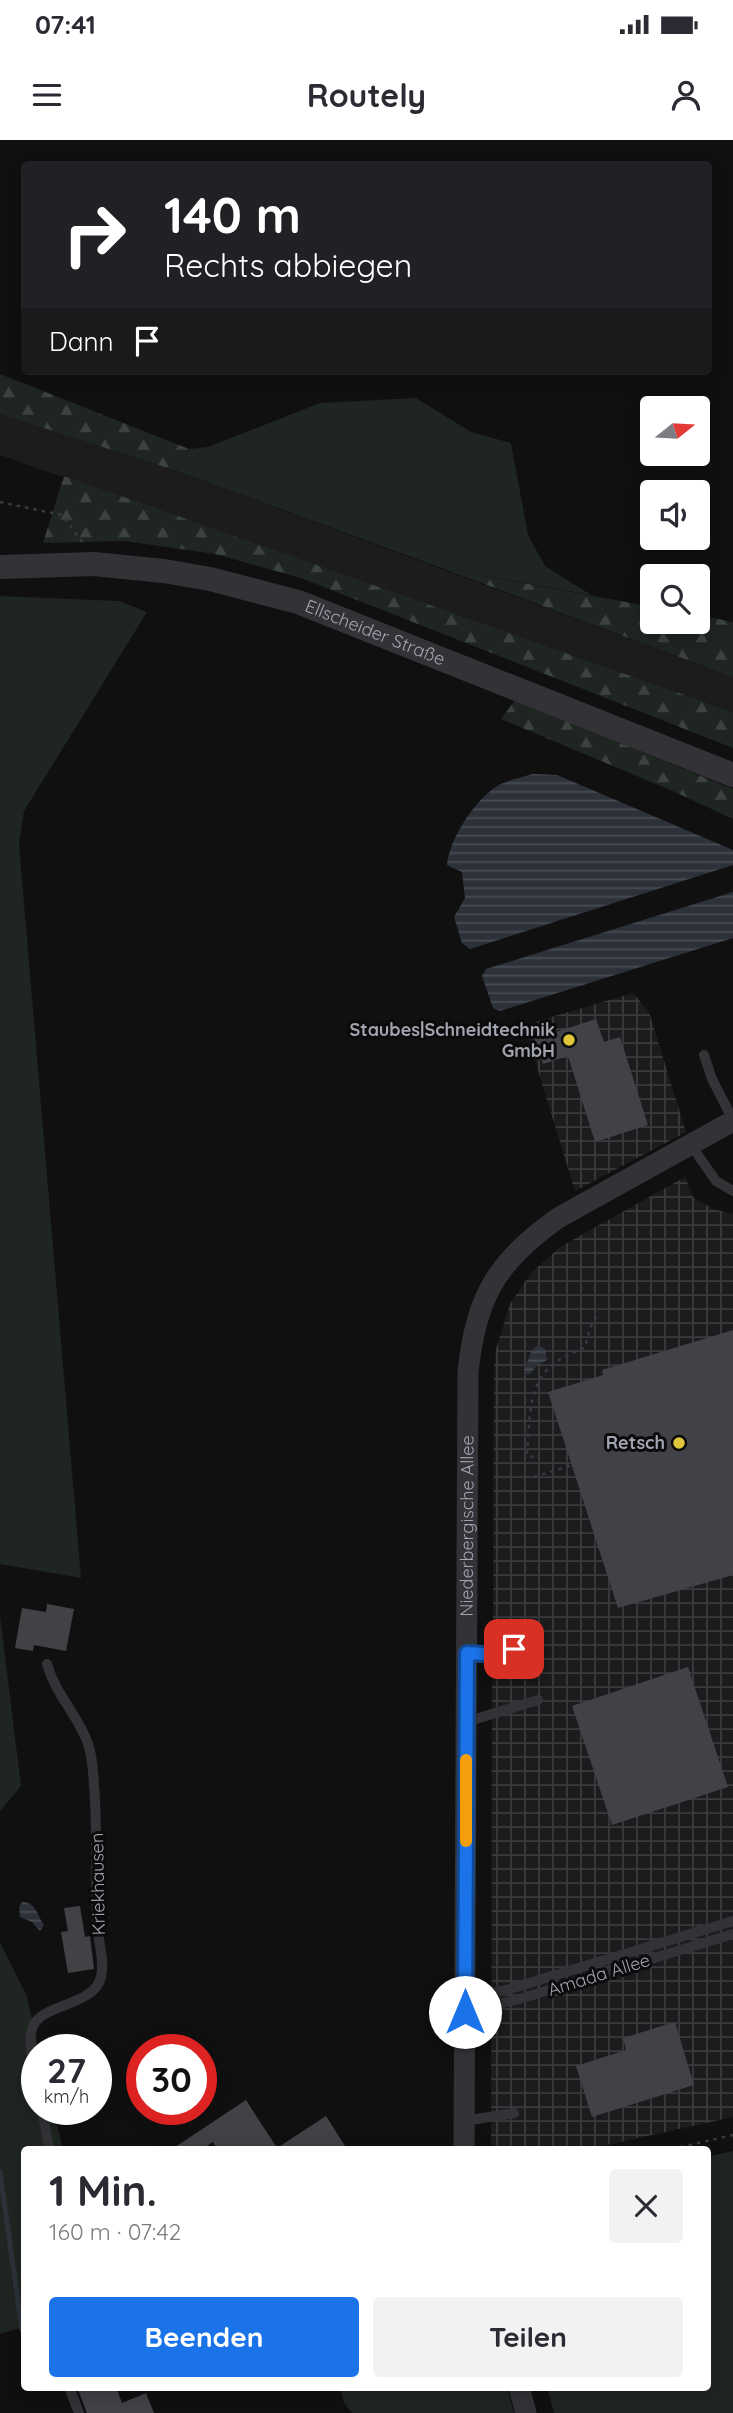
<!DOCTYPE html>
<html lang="de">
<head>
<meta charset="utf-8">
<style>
	:root { --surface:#fff; --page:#f2f2f3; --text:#2b2b33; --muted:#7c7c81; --accent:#1a73e8 }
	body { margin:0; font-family:Quicksand,sans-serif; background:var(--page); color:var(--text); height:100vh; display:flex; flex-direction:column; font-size:26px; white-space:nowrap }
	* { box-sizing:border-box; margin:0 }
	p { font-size:23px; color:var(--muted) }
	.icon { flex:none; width:38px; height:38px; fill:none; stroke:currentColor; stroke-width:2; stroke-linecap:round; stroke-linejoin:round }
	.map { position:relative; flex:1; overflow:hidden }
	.panel { position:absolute; left:21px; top:2006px; width:690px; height:245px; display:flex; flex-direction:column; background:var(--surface); border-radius:7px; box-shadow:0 4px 18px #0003 }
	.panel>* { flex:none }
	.hud { position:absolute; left:21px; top:21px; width:691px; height:214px; border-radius:7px; box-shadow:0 4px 18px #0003; background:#202124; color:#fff; overflow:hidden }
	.needle { width:46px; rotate:72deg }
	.controls { position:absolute; left:640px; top:256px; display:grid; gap:14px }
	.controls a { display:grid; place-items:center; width:70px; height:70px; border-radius:7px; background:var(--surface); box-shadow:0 4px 18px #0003; font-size:35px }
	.speed { position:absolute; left:21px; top:1894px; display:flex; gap:14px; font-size:35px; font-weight:700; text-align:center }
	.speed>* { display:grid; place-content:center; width:91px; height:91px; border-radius:50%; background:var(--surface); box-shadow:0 4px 18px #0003; line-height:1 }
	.speed small { font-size:18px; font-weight:400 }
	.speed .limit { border:10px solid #d22; background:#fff; color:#111 }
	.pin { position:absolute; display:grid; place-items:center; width:60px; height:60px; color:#fff; margin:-30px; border-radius:14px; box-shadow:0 4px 10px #0006 }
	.me { position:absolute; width:77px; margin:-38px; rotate:0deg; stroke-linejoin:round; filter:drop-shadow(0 0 5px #0008) }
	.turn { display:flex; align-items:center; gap:24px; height:147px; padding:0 28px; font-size:32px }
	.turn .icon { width:91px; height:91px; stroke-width:2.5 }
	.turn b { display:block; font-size:49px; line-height:60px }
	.then { display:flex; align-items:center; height:66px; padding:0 28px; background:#0003; gap:14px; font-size:26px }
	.round { display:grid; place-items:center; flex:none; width:74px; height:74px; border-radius:7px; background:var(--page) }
	.summary { display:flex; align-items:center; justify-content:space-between; height:119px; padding:0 28px }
	h1 { font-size:42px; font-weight:800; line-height:52px }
	.primary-button { display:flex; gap:14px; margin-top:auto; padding:14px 28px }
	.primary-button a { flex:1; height:80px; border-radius:7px; background:var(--accent); color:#fff; font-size:28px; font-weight:800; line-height:80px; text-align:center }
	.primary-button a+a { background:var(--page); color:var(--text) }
	.status { display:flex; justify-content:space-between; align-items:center; height:49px; padding:0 35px; background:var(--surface); direction:ltr }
	.status svg { height:19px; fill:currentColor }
	header { display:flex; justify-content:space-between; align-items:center; height:91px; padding:0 28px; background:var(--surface); font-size:32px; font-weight:800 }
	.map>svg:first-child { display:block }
	.built { fill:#1c1c1e }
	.industrial { fill:url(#industrial-grid) }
	.green { fill:#1f2520 }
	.forest { fill:url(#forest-firs) }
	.water { fill:url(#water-rules) }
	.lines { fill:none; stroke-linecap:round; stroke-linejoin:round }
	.stream { stroke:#2d323a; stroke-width:5 }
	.building { fill:#414246 }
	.path { stroke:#393a3e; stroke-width:2.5; stroke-dasharray:3.5 5; stroke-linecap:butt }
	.service { stroke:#333337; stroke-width:10 }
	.minor { stroke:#333337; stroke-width:21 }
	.tertiary { stroke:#333337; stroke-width:24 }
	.route-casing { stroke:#114b97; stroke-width:18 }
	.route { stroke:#1a73e8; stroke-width:12 }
	.slow { stroke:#f59e0b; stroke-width:12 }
	.poi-dot { fill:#dfc63a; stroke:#0b0b0c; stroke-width:2.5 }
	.labels { text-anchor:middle; stroke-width:6; stroke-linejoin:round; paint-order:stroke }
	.street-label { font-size:18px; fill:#a2a4b0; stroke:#0b0b0c }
	.poi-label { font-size:18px; font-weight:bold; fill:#a2a4b0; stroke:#0b0b0c; text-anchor:end }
</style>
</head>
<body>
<div class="status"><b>07:41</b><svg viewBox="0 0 49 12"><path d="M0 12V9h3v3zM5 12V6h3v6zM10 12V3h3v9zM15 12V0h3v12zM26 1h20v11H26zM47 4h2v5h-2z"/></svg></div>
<header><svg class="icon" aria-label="menu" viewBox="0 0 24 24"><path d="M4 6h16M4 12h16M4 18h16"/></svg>Routely<svg class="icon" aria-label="person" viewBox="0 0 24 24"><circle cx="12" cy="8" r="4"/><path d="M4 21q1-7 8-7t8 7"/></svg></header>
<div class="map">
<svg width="733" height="2273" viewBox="0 0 733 2273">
	<defs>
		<pattern id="industrial-grid" width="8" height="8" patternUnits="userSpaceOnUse" patternTransform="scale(1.75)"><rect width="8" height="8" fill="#1c1c1e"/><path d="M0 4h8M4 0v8" fill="none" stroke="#3a3a3c"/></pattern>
		<pattern id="forest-firs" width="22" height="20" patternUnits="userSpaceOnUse" patternTransform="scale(1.75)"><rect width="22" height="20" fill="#1f2520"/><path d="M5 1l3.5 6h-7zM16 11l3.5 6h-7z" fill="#3c423e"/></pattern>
		<pattern id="water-rules" width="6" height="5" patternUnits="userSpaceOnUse" patternTransform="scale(1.75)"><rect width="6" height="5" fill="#2d323a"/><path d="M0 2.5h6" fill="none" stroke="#484d54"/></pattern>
	</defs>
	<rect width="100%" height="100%" fill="#101011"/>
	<path class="built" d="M 0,274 L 177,331 L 733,537 L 733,572 L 0,315 Z"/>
	<g class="industrial">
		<path d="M 633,853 L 649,872 L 686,992 L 575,1051 L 524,885 Z"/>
		<path d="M 685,1037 L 693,1057 L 713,1069 L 733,1074 L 733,1977 L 589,2009 L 491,2009 L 492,1526 L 514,1519 L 514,1497 L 493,1495 L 494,1229 L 496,1209 L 510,1164 L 531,1133 L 560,1107 Z"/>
	</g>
	<g class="green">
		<path d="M 416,258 L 471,292 L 511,303 L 528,395 L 545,426 L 591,455 L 441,428 L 177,331 L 189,309 L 208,307 L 320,263 Z"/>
		<path d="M 0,456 L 119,461 L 147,472 L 24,671 L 19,704 L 81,1438 L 0,1424 Z"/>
		<path d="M 0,1476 L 21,1646 L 0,1671 Z"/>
		<path d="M 0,1802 L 27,1857 L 39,1909 L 37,1909 L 37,1969 L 53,1969 L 63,2009 L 24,2009 L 24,2187 L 0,2194 Z"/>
		<path d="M 733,2011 L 733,2273 L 554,2273 L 547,2247 L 707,2247 L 707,2017 Z"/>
		<path d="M 340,2247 L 507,2247 L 514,2273 L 352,2273 L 344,2263 Z"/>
	</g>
	<g class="forest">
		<path d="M 0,234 L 189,309 L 177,331 L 0,274 Z"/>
		<path d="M 64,336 L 733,572 L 733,608 L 301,438 L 215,414 L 125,401 L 43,403 Z"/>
		<path d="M 441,428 L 653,467 L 653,481 L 698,481 L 698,475 L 733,482 L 733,537 Z"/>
		<path d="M 515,560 L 733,649 L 733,679 L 675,652 L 501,579 Z"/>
	</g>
	<g class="water">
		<path d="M 533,634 L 557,635 L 733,710 L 733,725 L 470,809 L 462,803 L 454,777 L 465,758 L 462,732 L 447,725 C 449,699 477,656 501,644 C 510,640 522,637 533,634 Z"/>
		<path d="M 733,752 L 733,798 L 500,871 L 493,868 L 482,836 L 486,829 Z"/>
		<path d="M 537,1206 L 545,1208 L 547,1220 L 536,1226 L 530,1234 L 526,1234 L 524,1230 L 532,1210 Z"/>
		<path d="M 22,1762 C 36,1762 37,1775 44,1785 L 40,1791 L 32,1782 L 20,1777 L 19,1767 Z"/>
	</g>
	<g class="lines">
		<path class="stream" d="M 0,2032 L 22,2190"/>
	</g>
	<g class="building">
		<path d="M 596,879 L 604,902 L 620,897 L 648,985 L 595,1002 L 568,916 L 543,924 L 534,899 Z"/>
		<path d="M 733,1190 L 733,1435 L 618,1468 L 548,1252 L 603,1235 L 602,1230 Z"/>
		<path d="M 47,1464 L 74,1469 L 66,1511 L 34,1505 L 33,1511 L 15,1508 L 22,1468 L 46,1472 Z"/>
		<path d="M 688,1527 L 728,1647 L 612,1685 L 572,1566 Z"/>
		<path d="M 80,1766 L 85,1797 L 90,1796 L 94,1829 L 68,1833 L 61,1792 L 68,1791 L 64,1768 Z"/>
		<path d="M 675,1882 L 694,1945 L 592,1977 L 576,1926 L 626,1910 L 623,1898 Z"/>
		<path d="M 246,1960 L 277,2008 L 326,1976 L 347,2009 L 217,2009 L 213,2002 L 202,2009 L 172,2009 Z"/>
		<path d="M 77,2247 L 116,2247 L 122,2263 L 146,2253 L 154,2273 L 87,2273 Z"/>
	</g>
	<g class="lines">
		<g class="path">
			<path d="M 0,362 L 62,375 L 83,403"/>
			<path d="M 534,1317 L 528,1316 L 527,1312 C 530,1281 527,1242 556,1222 C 564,1216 576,1212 585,1207 L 590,1188 L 599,1172"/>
			<path d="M 534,1337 L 572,1325"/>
			<path d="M 672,2009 L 733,1995"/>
		</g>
		<g class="service">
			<path d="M 704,915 L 712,939 L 733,980"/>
			<path d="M 691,1005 L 716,1041 L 733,1051"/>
			<path d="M 467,1513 L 484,1514 L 514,1509"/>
			<path d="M 466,1582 L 538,1560"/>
			<path d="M 465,1853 L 483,1854 L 503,1851 L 733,1781"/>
			<path d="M 465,1872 L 523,1858 L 733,1794"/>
			<path d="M 37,1937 C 34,1922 28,1904 32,1889 C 39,1863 94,1867 101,1837 C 105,1821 98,1801 97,1784 C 95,1738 98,1692 94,1646 C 93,1632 93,1618 88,1604 C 79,1576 56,1556 47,1524"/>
			<path d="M 42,1969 L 49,2009"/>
			<path d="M 464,1981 L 514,1973"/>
			<path d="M 69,2247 L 79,2273"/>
		</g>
		<g class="minor">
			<path id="s1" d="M 464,2009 L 468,1231 C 477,1155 496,1123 558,1078 L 733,981"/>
			<path d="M 519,2247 L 526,2273"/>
		</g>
		<path class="tertiary" id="s2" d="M 0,427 L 94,424 L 164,431 L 210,439 L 298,462 L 733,635"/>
	</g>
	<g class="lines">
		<g class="route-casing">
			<path id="route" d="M 465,1872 L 467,1513 L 484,1514 L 514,1509"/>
		</g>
		<use href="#route" class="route"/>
		<path class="slow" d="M 466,1701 L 466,1620"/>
	</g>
	<g class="poi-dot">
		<circle cx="569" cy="900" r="7"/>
		<circle cx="679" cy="1303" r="7"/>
	</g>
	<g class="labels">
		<g class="street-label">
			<text dy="6" stroke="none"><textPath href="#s2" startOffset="385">Ellscheider Straße</textPath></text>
			<text dy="6" stroke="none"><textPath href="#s1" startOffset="623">Niederbergische Allee</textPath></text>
			<text transform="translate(98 1744) rotate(-91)" y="6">Kriekhausen</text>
			<text transform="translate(599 1835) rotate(-17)" y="6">Amada Allee</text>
		</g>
		<g class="poi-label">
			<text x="555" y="896">Staubes|Schneidtechnik<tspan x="555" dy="21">GmbH</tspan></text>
			<text x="665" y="1309">Retsch</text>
		</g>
	</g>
</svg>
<div class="controls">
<a><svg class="needle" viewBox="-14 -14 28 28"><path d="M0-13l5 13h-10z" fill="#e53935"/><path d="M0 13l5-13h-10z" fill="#7c7c81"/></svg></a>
<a><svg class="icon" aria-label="sound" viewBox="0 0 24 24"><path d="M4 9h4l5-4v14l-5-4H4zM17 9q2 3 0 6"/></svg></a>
<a><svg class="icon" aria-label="search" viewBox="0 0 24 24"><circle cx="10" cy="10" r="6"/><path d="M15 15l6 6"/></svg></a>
</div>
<div class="speed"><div>27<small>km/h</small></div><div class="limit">30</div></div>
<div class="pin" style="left:514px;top:1509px;background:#d93025"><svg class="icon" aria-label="arrive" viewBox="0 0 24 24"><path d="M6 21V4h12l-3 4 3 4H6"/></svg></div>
<svg class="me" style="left:465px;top:1872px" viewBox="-20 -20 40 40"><circle r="19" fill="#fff"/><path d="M0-13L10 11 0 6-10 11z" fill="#1a73e8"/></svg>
<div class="hud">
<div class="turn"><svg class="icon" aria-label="right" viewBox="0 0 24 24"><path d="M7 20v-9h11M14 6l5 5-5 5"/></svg><div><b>140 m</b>Rechts abbiegen</div></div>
<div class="then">Dann<svg class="icon" aria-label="arrive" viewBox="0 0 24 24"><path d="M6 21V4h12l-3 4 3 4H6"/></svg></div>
</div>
<section class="panel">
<div class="summary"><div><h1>1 Min.</h1><p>160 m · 07:42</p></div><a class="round"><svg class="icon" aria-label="close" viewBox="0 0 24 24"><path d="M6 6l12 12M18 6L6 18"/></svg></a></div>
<div class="primary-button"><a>Beenden</a><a>Teilen</a></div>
</section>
</div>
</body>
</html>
